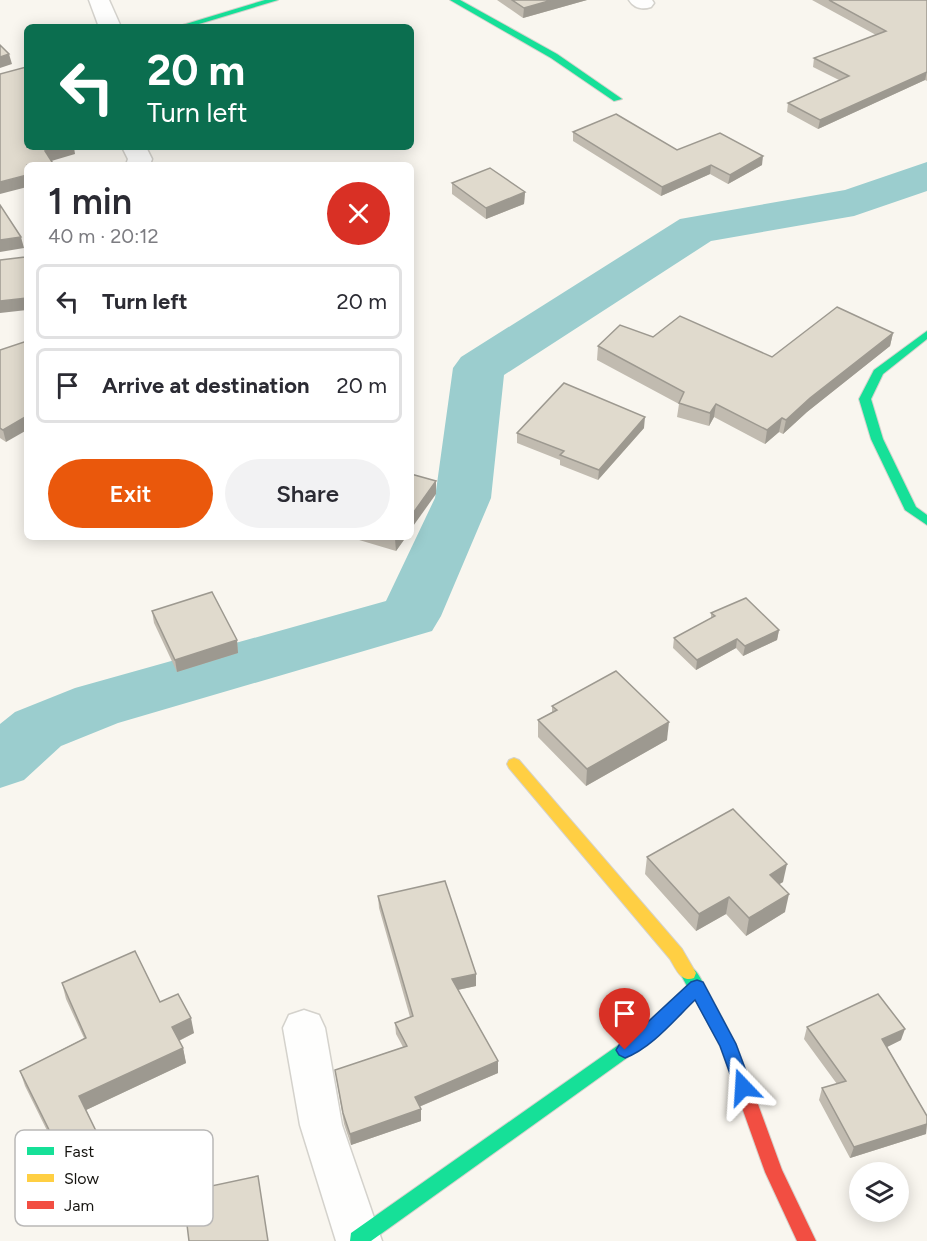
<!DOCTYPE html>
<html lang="en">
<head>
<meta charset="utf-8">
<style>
	:root { --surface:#fff; --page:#f2f2f3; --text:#2b2b33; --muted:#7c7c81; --line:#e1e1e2; --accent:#ea580c }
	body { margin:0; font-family:Figtree,sans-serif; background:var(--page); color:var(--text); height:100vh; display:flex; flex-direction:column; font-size:22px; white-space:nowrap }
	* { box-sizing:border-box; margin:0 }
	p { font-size:20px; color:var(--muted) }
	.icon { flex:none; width:33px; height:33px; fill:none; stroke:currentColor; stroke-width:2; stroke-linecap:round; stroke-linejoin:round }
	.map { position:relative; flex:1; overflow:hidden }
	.panel { position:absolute; left:24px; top:162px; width:390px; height:378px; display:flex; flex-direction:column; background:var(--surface); border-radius:9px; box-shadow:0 3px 15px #0003 }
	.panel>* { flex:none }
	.hud { position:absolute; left:24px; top:24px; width:390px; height:126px; border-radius:9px; box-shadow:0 3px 15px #0003; background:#0b6e4f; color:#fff; overflow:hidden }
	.buttons { position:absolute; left:849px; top:1162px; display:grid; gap:12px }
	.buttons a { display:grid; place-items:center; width:60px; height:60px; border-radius:50%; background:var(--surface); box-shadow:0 3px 15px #0003; font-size:30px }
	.pin { position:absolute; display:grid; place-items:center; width:51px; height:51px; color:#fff; margin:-62px -26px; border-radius:50% 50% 50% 0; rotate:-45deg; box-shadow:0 0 6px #0007 }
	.pin .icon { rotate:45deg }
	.me { position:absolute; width:66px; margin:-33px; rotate:340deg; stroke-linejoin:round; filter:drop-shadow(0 0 4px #0008) }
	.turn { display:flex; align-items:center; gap:21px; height:126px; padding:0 24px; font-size:27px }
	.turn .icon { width:78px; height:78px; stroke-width:2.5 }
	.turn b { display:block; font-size:42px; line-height:51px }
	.round { display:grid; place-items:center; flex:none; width:63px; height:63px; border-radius:32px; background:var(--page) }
	.headline { display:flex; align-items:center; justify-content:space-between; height:102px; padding:0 24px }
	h1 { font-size:36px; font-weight:600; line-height:45px }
	.button { display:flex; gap:12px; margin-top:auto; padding:12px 24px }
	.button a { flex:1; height:69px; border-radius:36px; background:var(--accent); color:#fff; font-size:24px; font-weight:600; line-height:69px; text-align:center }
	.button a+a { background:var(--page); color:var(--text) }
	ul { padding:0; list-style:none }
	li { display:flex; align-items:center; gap:18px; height:75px; margin:0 12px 9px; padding:0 12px; border:3px solid var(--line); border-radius:9px }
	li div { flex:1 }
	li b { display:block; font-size:22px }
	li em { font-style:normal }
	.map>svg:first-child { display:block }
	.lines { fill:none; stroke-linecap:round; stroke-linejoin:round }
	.river { fill:#9bcdce; fill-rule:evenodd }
	.street-casing { stroke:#d4d2cc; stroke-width:3 }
	.fast-casing { stroke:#d4d2cc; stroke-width:2 }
	.slow-casing { stroke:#d4d2cc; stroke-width:2 }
	.jam-casing { stroke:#d4d2cc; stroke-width:2 }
	.street { fill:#fefefd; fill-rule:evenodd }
	.fast { fill:#16e098; fill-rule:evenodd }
	.slow { fill:#ffcf43; fill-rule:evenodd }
	.jam { fill:#f24e42; fill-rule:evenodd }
	.wall { fill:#c1bbb0 }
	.shaded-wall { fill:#9d9990 }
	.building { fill:#e0dacd; stroke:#9d9990; stroke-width:1.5 }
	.route { fill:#1a73e8; stroke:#114b97; stroke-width:1.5 }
	.key { fill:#fff; stroke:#b9b8b7; stroke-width:1.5 }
	.key-label { font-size:16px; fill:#161410 }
</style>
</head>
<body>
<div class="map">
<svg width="927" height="1241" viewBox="0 0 927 1241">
	<rect width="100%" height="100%" fill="#f9f6ef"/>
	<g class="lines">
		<path class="river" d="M 927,162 L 927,191 L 854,216 L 711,241 L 504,375 L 491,498 L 441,616 L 432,631 L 118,723 L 61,746 L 24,780 L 0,788 L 0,724 L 15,712 L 75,688 L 386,601 L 435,498 L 453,368 L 461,357 L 680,219 L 845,190 Z"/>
		<g class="street-casing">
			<g id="street">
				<path d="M 89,0 L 109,0 L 121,27 L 99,27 Z"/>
				<path d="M 629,0 L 652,0 L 654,3 L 651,7 C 642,10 634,8 629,0 Z"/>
				<path d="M 122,147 L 146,147 L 152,159 L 150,165 L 126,165 L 128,159 Z"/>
				<path d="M 304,1010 L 319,1015 L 325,1028 L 342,1125 L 382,1241 L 336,1241 L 300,1125 L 283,1028 L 289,1015 Z"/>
			</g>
		</g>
		<g class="fast-casing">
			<g id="fast">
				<path d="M 265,0 L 278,0 L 189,27 L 176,27 Z"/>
				<path d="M 450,0 L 460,0 L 557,54 L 622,99 L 614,101 L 551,58 Z"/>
				<path d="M 927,331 L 927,339 L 883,374 L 871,399 L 883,439 L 916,507 L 927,515 L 927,525 L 905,510 L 871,439 L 859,399 L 874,370 Z"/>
				<path d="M 688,966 C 697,969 701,979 705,987 L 703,992 L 649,1042 L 371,1241 L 350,1241 L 351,1233 L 637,1032 L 687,986 L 680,973 L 682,968 Z"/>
			</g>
		</g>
		<g class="slow-casing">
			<path id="slow" d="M 514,758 L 519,760 L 682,949 L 696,973 L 694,978 C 681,983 676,969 670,959 L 509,768 L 507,764 L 509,760 Z"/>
		</g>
		<g class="jam-casing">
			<path id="jam" d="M 697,980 L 703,982 L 736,1044 L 782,1170 L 816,1241 L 797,1241 L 765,1172 L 720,1046 L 689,987 L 691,982 Z"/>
		</g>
		<use href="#street" class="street"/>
		<use href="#fast" class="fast"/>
		<use href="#slow" class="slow"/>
		<use href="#jam" class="jam"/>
	</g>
	<g class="wall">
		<path d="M 497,0 L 587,0 L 523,18 Z"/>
		<path d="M 812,0 L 927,0 L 927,81 L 925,80 L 818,129 L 787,112 L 788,103 L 839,80 L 813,67 L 814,58 L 876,35 Z"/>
		<path d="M 573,132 L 677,150 L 762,165 L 728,184 L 710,174 L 661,196 L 573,141 Z"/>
		<path d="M 452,183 L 525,192 L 524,204 L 486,219 L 452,194 Z"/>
		<path d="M 893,333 L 890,346 L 807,412 L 783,434 L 779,432 L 765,444 L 714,417 L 709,426 L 677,417 L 679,404 L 597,360 L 598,346 L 653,337 L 772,357 Z"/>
		<path d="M 0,350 L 6,442 L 0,438 Z"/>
		<path d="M 644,428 L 598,480 L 560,465 L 560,460 L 517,443 L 517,433 Z"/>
		<path d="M 349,537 L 406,537 L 396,551 Z"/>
		<path d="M 152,611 L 237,640 L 238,653 L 177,672 L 154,623 Z"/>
		<path d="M 711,613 L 779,630 L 777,640 L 743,656 L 736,648 L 696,670 L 673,648 L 674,638 L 711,618 Z"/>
		<path d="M 552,706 L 667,740 L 586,786 L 538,737 L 538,720 L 552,712 Z"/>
		<path d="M 647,857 L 783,882 L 779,884 L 785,912 L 746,936 L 726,914 L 696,931 L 645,874 Z"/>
		<path d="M 378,896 L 476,974 L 476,986 L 458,990 L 498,1073 L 419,1107 L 421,1109 L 421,1121 L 351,1145 L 344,1124 L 335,1070 L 403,1047 L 396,1034 L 395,1023 L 410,1017 L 379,908 Z"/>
		<path d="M 62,983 L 160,1002 L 194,1033 L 179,1041 L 183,1048 L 186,1063 L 86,1110 L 96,1131 L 101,1145 L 64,1165 L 25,1086 L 20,1071 L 84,1038 L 66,999 Z"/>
		<path d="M 807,1027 L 901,1040 L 887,1047 L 927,1116 L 926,1134 L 850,1158 L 819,1100 L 822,1088 L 837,1084 L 804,1039 Z"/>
	</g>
	<g class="shaded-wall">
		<path d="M 552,0 L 587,0 L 523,18 L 524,8 Z"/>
		<path d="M 9,54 L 12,64 L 0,68 L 0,57 Z"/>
		<path d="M 927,71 L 925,80 L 818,129 L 820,120 Z"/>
		<path d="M 60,147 L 74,147 L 75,154 L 48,162 L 45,151 Z"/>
		<path d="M 763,156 L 762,165 L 728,184 L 730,175 Z"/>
		<path d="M 711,165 L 710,174 L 661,196 L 662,187 Z"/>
		<path d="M 27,175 L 27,187 L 0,194 L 0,182 Z"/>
		<path d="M 525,192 L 524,204 L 486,219 L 486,208 Z"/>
		<path d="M 21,237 L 24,248 L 0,252 L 0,240 Z"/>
		<path d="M 27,298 L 27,310 L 0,313 L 0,301 Z"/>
		<path d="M 893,333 L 890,346 L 807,412 L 783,434 L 786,420 L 810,398 Z"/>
		<path d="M 716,404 L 714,417 L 709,426 L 710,413 Z"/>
		<path d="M 27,416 L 27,430 L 6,442 L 3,430 Z"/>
		<path d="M 645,417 L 644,428 L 598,480 L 599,470 Z"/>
		<path d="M 782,418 L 779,432 L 765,444 L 767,430 Z"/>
		<path d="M 436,481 L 436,494 L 411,529 L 411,516 Z"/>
		<path d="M 396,537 L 406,537 L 396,551 L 395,539 Z"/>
		<path d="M 779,630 L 777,640 L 743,656 L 745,646 Z"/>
		<path d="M 737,639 L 736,648 L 696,670 L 697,660 Z"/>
		<path d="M 237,640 L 238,653 L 177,672 L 175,660 Z"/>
		<path d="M 669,722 L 667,740 L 586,786 L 587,769 Z"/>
		<path d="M 787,864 L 783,882 L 766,892 L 770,875 Z"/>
		<path d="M 789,894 L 785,912 L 746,936 L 749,918 Z"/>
		<path d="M 729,897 L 726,914 L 696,931 L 699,914 Z"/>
		<path d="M 476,974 L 476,986 L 452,991 L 452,979 Z"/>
		<path d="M 191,1018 L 194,1033 L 176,1042 L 172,1027 Z"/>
		<path d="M 905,1029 L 901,1040 L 879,1051 L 882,1039 Z"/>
		<path d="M 183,1048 L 186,1063 L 84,1111 L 79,1096 Z"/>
		<path d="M 498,1061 L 498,1073 L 416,1108 L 415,1097 Z"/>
		<path d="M 421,1109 L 421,1121 L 351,1145 L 350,1134 Z"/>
		<path d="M 927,1124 L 926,1134 L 850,1158 L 854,1147 Z"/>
		<path d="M 96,1131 L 101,1145 L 64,1165 L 59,1150 Z"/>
	</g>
	<g class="building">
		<path d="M 512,0 L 552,0 L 524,8 Z"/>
		<path d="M 829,0 L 927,0 L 927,72 L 820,120 L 788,103 L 849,76 L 814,58 L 886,31 Z"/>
		<path d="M 0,45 L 9,54 L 0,57 Z"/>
		<path d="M 26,67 L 27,68 L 27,147 L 60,147 L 45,151 L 54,165 L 27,165 L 27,175 L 0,182 L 0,74 Z"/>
		<path d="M 616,114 L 677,150 L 720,133 L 763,156 L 730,175 L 711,165 L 662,187 L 573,132 Z"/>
		<path d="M 490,168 L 525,192 L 486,208 L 452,183 Z"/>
		<path d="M 0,205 L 21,237 L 0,240 Z"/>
		<path d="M 27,246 L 27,298 L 0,301 L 0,260 L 25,257 Z"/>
		<path d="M 837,307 L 893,333 L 810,398 L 786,420 L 782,418 L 767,430 L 716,404 L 710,413 L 679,403 L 684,392 L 598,346 L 620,325 L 653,337 L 680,316 L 772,357 Z"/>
		<path d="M 27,341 L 27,416 L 3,430 L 0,428 L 0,350 Z"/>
		<path d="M 564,383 L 645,417 L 599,470 L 560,455 L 564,451 L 517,433 Z"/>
		<path d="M 411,474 L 436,481 L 411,516 Z"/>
		<path d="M 212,592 L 237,640 L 175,660 L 152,611 Z"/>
		<path d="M 746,598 L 779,630 L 745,646 L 737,639 L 697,660 L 674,638 L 715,616 L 711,613 Z"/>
		<path d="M 616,671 L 669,722 L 587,769 L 538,720 L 557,710 L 552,706 Z"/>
		<path d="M 733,809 L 787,864 L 770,875 L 789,894 L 749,918 L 729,897 L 699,914 L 647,857 Z"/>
		<path d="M 445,881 L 476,974 L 452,979 L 498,1061 L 415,1097 L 421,1109 L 350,1134 L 343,1113 L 335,1070 L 407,1046 L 395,1023 L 413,1016 L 378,896 Z"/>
		<path d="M 135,951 L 160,1002 L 178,994 L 191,1018 L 172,1027 L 183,1048 L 79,1096 L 96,1131 L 59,1150 L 20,1071 L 86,1038 L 62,983 Z"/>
		<path d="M 878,994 L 905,1029 L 882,1039 L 927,1116 L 927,1124 L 854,1147 L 822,1088 L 846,1081 L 807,1027 Z"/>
		<path d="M 258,1176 L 268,1241 L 189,1241 L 183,1192 Z"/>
	</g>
	<path class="route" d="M 697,980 L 703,982 L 736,1044 L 752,1087 L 749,1093 L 743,1095 L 737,1093 L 720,1046 L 695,1000 C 675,1019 652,1048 625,1058 L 619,1055 L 616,1050 L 619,1045 L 637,1032 L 691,982 Z"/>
	<rect x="15" y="1130" width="198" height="96" rx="9" class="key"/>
	<rect x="27" y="1147" width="27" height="8" fill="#16e098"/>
	<rect x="27" y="1174" width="27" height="8" fill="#ffcf43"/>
	<rect x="27" y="1201" width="27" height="8" fill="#f24e42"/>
	<g class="key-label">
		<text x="64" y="1157">Fast</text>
		<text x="64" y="1184">Slow</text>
		<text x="64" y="1211">Jam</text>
	</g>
</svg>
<div class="buttons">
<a><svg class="icon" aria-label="layers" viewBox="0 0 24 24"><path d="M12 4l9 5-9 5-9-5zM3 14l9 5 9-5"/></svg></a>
</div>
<div class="pin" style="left:625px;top:1050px;background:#d93025"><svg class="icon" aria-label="arrive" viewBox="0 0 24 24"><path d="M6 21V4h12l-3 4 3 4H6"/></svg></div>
<svg class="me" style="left:743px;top:1087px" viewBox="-20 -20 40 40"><path d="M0-17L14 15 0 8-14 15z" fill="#1a73e8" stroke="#fff" stroke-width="4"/></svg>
<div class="hud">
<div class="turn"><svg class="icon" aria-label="left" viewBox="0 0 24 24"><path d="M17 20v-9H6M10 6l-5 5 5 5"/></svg><div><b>20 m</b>Turn left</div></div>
</div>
<section class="panel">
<div class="headline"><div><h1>1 min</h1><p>40 m · 20:12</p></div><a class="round" style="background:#d93025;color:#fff"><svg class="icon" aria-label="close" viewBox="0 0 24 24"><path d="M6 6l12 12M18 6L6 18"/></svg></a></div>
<ul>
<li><svg class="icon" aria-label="left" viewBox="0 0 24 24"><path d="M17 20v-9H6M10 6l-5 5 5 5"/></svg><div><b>Turn left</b></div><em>20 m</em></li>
<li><svg class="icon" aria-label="arrive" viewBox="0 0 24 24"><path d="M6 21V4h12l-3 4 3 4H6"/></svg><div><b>Arrive at destination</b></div><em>20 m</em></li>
</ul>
<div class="button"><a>Exit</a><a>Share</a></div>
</section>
</div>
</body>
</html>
